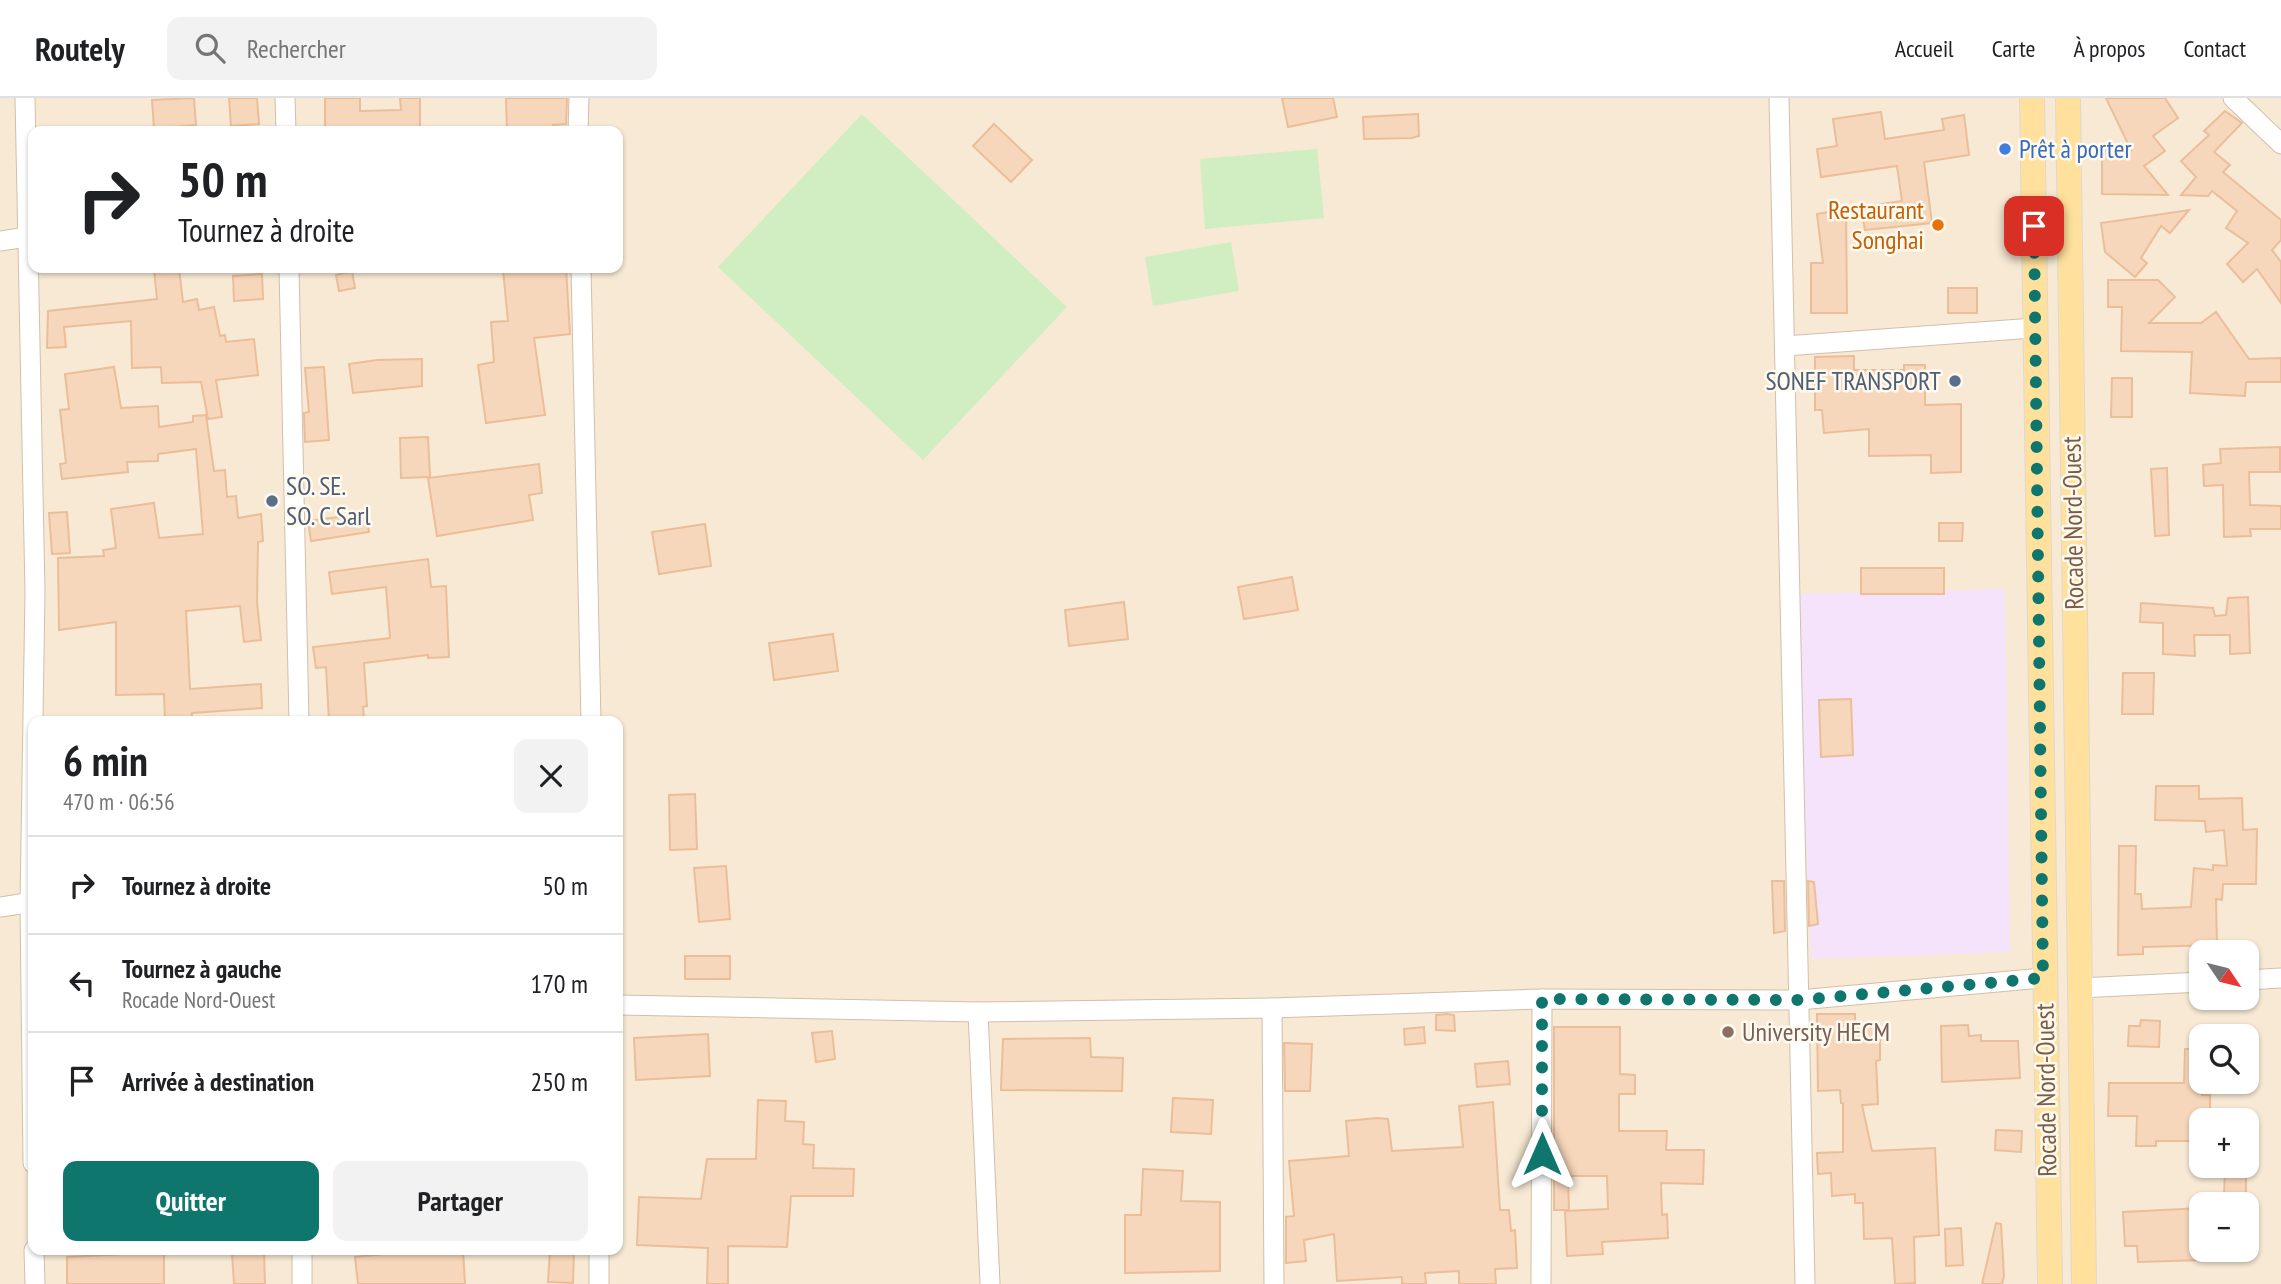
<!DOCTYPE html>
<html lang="fr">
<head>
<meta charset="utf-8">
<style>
	:root { --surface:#fff; --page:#f2f2f2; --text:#202124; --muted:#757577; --line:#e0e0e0; --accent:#0f766e }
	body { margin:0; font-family:"PT Sans Narrow",sans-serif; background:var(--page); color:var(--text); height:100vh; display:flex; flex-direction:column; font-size:26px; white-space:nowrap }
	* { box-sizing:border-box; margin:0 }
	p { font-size:23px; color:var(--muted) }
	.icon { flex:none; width:38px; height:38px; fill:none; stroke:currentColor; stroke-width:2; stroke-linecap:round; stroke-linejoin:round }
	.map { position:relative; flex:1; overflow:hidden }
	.panel { position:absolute; left:28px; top:618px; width:595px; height:539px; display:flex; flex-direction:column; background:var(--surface); border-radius:14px; box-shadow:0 2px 5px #0004 }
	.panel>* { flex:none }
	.hud { position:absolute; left:28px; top:28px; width:595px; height:147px; border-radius:14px; box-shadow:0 2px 5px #0004; background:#fff; color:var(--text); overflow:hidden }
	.needle { width:46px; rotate:125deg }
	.buttons { position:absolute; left:2189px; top:842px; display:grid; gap:14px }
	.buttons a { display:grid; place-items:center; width:70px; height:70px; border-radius:14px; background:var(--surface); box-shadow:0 2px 5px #0004; font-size:35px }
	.pin { position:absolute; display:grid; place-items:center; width:60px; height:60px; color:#fff; margin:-30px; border-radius:14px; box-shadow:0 4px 10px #0006 }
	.me { position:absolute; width:77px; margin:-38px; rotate:0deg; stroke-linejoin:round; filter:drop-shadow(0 0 5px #0008) }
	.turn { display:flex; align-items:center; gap:24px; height:147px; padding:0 35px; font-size:32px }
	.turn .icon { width:91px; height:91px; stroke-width:2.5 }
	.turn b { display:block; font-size:49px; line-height:60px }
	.round { display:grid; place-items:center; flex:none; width:74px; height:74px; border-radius:14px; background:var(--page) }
	.summary { display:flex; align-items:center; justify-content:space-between; height:119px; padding:0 35px }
	h1 { font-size:42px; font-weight:700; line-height:52px }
	.action { display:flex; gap:14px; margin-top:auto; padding:14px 35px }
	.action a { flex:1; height:80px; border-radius:14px; background:var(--accent); color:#fff; font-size:28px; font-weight:700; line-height:80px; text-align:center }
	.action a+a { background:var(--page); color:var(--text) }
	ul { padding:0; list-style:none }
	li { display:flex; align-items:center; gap:21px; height:98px; padding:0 35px; border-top:2px solid var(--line) }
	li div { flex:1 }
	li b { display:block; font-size:26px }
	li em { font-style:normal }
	header { display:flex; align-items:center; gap:42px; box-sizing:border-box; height:98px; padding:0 35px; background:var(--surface); border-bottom:2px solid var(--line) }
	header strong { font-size:33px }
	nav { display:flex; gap:38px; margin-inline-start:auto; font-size:24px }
	.search { width:490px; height:63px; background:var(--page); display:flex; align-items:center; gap:18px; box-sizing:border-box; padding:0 24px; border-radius:14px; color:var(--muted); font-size:26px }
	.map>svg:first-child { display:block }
	.residential { fill:#f7e9d4; fill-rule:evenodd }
	.education { fill:#f4e3fb }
	.park { fill:#d1eec2 }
	.building { fill:#f7d7bb; stroke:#ebbe99; stroke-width:2 }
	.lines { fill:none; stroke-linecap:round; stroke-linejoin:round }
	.minor-casing { stroke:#d2bfaa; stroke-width:21 }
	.major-casing { stroke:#dfd8d3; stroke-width:26 }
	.minor { stroke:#fff; stroke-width:19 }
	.major { stroke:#ffe19d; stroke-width:24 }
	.route { stroke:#0f766e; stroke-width:12; stroke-dasharray:0 21.6 }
	.shop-dot { fill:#3f7fe0; stroke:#fffaef; stroke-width:2.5 }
	.food-dot { fill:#e8710a; stroke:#fffaef; stroke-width:2.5 }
	.service-dot { fill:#5c6f8a; stroke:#fffaef; stroke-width:2.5 }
	.education-dot { fill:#8d6e63; stroke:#fffaef; stroke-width:2.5 }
	.labels { text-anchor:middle; stroke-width:5; stroke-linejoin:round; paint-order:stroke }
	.shop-label { font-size:26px; fill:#366cbe; stroke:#fffaef; text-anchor:start }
	.food-label { font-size:26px; fill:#c56008; stroke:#fffaef; text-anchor:end }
	.service-label { font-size:26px; fill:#4e5e75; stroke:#fffaef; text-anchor:end }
	.street-label { font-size:26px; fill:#7b5d47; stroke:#fffaef }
	.education-label { font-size:26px; fill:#785e54; stroke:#fffaef; text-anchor:start }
</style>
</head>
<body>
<header>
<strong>Routely</strong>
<div class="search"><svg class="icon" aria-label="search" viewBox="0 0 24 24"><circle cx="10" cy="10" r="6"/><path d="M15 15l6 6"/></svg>Rechercher</div>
<nav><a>Accueil</a><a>Carte</a><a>À propos</a><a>Contact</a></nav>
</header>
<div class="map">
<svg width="2281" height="1186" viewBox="0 0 2281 1186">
	<rect width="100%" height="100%" fill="#fef7e6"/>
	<path class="residential" d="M 0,0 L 2281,0 L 2281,1186 L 0,1186 ZM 33,33 L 618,33 L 618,170 L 33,170 ZM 33,623 L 618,623 L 618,1152 L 33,1152 ZM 2202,854 L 2247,854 L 2247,900 L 2202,900 ZM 2202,938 L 2247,938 L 2247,984 L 2202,984 ZM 2202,1022 L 2247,1022 L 2247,1068 L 2202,1068 ZM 2202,1106 L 2247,1106 L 2247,1152 L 2202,1152 Z"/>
	<path class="education" d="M 2005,491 L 2010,854 L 1811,861 L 1796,496 Z"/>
	<g class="park">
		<path d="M 862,16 L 1067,209 L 923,362 L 718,169 Z"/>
		<path d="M 1317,51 L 1324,120 L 1205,131 L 1200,61 Z"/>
		<path d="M 1231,144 L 1239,193 L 1153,208 L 1145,159 Z"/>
	</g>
	<g class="building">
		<path d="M 194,0 L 196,27 L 154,31 L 152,2 Z"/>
		<path d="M 229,0 L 257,0 L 259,26 L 231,28 Z"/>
		<path d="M 325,0 L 360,0 L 360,13 L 401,12 L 400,0 L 420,0 L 420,33 L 325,33 Z"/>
		<path d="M 506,0 L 567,0 L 566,26 L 553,27 L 553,33 L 507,33 Z"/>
		<path d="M 1282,0 L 1333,0 L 1337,19 L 1288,29 Z"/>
		<path d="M 2106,0 L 2165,0 L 2178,20 L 2153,38 L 2165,53 L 2144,68 L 2168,97 L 2102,96 L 2102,52 L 2131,52 Z"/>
		<path d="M 2225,13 L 2242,25 L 2214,54 L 2230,67 L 2223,74 L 2281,122 L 2281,142 L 2272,152 L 2281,164 L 2281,205 L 2257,171 L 2243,184 L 2227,166 L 2248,145 L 2226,130 L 2237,113 L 2212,93 L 2208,98 L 2181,97 L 2196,79 L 2181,63 L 2209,37 L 2204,33 Z"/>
		<path d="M 1881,14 L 1885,41 L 1944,32 L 1942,21 L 1964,17 L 1969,57 L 1924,64 L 1932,125 L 1865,132 L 1861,109 L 1902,103 L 1897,68 L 1821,79 L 1817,51 L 1837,48 L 1833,21 Z"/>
		<path d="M 1418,16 L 1419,38 L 1412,40 L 1364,41 L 1363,19 Z"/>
		<path d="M 994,26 L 1032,62 L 1011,84 L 973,48 Z"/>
		<path d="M 1846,111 L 1847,215 L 1811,215 L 1811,165 L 1823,165 L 1817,116 Z"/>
		<path d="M 2189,112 L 2170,135 L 2161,128 L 2141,160 L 2147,165 L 2135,179 L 2105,154 L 2101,125 Z"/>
		<path d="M 179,170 L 183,204 L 197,201 L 199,212 L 214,209 L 220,238 L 225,237 L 226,244 L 254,241 L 258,277 L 216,282 L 222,319 L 208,321 L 201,284 L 162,285 L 161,269 L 132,270 L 131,223 L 64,229 L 66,249 L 47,250 L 48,213 L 157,201 L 154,172 Z"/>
		<path d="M 523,170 L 566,170 L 570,236 L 534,240 L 545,317 L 486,325 L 478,267 L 494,264 L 491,224 L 508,223 L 503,172 Z"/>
		<path d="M 352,173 L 355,190 L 339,193 L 336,177 Z"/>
		<path d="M 262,176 L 263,201 L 234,203 L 233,178 Z"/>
		<path d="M 2108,182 L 2158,182 L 2175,199 L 2149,225 L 2201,225 L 2216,214 L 2249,261 L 2281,260 L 2281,284 L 2246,284 L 2245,298 L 2190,295 L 2192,254 L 2121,253 L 2122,209 L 2108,209 Z"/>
		<rect x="1948" y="190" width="29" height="25"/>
		<path d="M 1854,258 L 1854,272 L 1904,272 L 1904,267 L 1925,267 L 1925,307 L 1961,306 L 1961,374 L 1931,375 L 1931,357 L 1869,358 L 1869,331 L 1824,335 L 1822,312 L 1815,312 L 1815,259 Z"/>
		<path d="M 422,261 L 422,288 L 353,295 L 349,266 L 377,262 Z"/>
		<path d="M 114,269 L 121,310 L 158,308 L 159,329 L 193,324 L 193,318 L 206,317 L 214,373 L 225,372 L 227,399 L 236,398 L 238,420 L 261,416 L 263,443 L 258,444 L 257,504 L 261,542 L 244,544 L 240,508 L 186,513 L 190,591 L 261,586 L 262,610 L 192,615 L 192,623 L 165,623 L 164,596 L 116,597 L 116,524 L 59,532 L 58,460 L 104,458 L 103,452 L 116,450 L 111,411 L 154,405 L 159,440 L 203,436 L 196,351 L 158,356 L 158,363 L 127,364 L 128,374 L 62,381 L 60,366 L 66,365 L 60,312 L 69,311 L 65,276 Z"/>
		<path d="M 324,269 L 329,342 L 305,344 L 304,315 L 309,314 L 305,270 Z"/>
		<path d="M 2112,280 L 2132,280 L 2132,319 L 2111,319 Z"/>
		<path d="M 428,339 L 430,379 L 401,380 L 400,340 Z"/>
		<path d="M 2280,349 L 2280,374 L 2249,374 L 2250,407 L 2281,408 L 2281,431 L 2250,431 L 2251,438 L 2224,439 L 2223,387 L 2204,388 L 2203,367 L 2221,365 L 2220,351 Z"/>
		<path d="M 539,366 L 542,395 L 529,397 L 533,422 L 437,438 L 428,380 Z"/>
		<path d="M 2167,370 L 2169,437 L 2155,438 L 2151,371 Z"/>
		<path d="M 67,414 L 70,455 L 52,456 L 49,415 Z"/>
		<path d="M 366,415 L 369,434 L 311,443 L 308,423 Z"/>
		<path d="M 1939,425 L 1963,425 L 1962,443 L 1939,443 Z"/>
		<path d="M 705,426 L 711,468 L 659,476 L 652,434 Z"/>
		<path d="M 428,461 L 431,489 L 446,488 L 449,559 L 428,560 L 428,557 L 364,565 L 367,608 L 363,609 L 364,623 L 329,623 L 326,569 L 316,570 L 313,549 L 390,540 L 386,489 L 332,496 L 329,474 Z"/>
		<rect x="1861" y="470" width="83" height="26"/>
		<path d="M 1292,479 L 1298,512 L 1244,521 L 1238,489 Z"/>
		<path d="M 2248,499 L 2250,555 L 2230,556 L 2230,537 L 2194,537 L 2195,558 L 2163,556 L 2163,525 L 2140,524 L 2141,505 L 2213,510 L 2215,518 L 2226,517 L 2228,500 Z"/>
		<path d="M 1124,504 L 1128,541 L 1069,548 L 1065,512 Z"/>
		<path d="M 833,536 L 838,573 L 774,582 L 769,545 Z"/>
		<path d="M 2123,575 L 2154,575 L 2153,616 L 2122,616 Z"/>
		<path d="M 1851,601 L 1853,657 L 1821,659 L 1819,602 Z"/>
		<path d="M 2156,688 L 2199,688 L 2199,701 L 2242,700 L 2243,732 L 2257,731 L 2256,786 L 2223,786 L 2222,802 L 2216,801 L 2217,847 L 2143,849 L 2143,856 L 2118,857 L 2119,748 L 2136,748 L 2135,796 L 2141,796 L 2142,811 L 2191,809 L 2194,770 L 2213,772 L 2213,767 L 2227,768 L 2224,732 L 2206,734 L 2205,723 L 2155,722 Z"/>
		<path d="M 695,696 L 697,751 L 670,752 L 669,697 Z"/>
		<path d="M 726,768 L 730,821 L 699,824 L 694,770 Z"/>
		<path d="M 1772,783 L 1784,783 L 1785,833 L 1774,835 Z"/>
		<path d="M 1808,783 L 1814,784 L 1818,826 L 1809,828 Z"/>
		<rect x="685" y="858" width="45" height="23"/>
		<path d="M 1447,916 L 1454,917 L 1455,933 L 1436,932 L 1436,917 Z"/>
		<path d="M 1817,916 L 1855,916 L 1855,928 L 1880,928 L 1880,962 L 1876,963 L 1878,1006 L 1862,1007 L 1872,1053 L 1935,1050 L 1939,1137 L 1914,1139 L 1915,1185 L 1895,1186 L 1892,1140 L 1864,1141 L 1863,1105 L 1855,1105 L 1855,1096 L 1832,1098 L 1831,1075 L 1818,1076 L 1817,1055 L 1843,1054 L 1843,1005 L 1841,1005 L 1840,992 L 1818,993 Z"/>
		<path d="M 2141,922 L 2160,923 L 2159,949 L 2128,948 L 2129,928 L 2140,928 Z"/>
		<path d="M 1968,927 L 1969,938 L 1981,937 L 1981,943 L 2018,943 L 2020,980 L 1942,984 L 1941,928 Z"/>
		<path d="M 1424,929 L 1425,945 L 1405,947 L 1404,931 Z"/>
		<path d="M 1554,929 L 1620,929 L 1620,976 L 1635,977 L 1635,996 L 1619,996 L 1619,1033 L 1667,1033 L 1666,1052 L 1704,1052 L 1703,1086 L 1661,1085 L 1662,1117 L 1667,1116 L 1668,1140 L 1602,1144 L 1603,1156 L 1567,1158 L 1565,1113 L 1608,1111 L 1607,1078 L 1568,1078 L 1569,1112 L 1554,1112 Z"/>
		<path d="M 832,933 L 835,961 L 816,964 L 812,935 Z"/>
		<path d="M 708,936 L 710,978 L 636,982 L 634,940 Z"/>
		<path d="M 1090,940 L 1091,959 L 1123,960 L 1122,993 L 1001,992 L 1003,941 Z"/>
		<path d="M 1284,945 L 1312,946 L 1310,993 L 1285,993 Z"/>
		<path d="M 2185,951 L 2202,951 L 2202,997 L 2210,997 L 2210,1022 L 2202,1022 L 2202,1043 L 2156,1043 L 2156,1048 L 2136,1048 L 2137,1018 L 2108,1018 L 2109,985 L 2184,985 Z"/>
		<path d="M 1508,963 L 1510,986 L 1477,989 L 1475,966 Z"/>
		<path d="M 1173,1000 L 1213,1002 L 1211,1036 L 1171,1034 Z"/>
		<path d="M 758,1002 L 786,1003 L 785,1023 L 804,1024 L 803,1046 L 814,1047 L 813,1070 L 854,1071 L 853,1098 L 791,1098 L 787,1149 L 728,1148 L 728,1186 L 707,1186 L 708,1150 L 637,1147 L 639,1099 L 701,1101 L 707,1061 L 756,1061 Z"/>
		<path d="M 1493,1004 L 1500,1112 L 1509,1112 L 1511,1133 L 1515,1132 L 1517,1170 L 1495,1171 L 1496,1186 L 1459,1186 L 1459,1173 L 1425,1175 L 1426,1186 L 1402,1186 L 1402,1179 L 1337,1183 L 1334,1136 L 1304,1142 L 1306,1163 L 1286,1165 L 1286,1119 L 1294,1118 L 1289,1063 L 1349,1058 L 1346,1023 L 1377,1020 L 1388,1021 L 1392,1053 L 1463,1049 L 1459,1008 Z"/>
		<path d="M 1996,1032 L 2022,1033 L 2021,1054 L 1995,1052 Z"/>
		<path d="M 2225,1068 L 2246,1068 L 2246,1099 L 2224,1099 Z"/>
		<path d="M 1143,1071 L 1183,1073 L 1181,1103 L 1220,1104 L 1220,1173 L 1125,1175 L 1125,1117 L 1141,1117 Z"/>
		<path d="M 2202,1110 L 2202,1162 L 2138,1164 L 2137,1148 L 2125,1148 L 2123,1114 Z"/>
		<path d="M 1996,1125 L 2001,1126 L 2004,1178 L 2002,1186 L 1982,1186 Z"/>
		<path d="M 1961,1130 L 1963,1167 L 1946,1168 L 1945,1131 Z"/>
		<path d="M 422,1152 L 463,1152 L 465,1186 L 358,1186 L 355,1159 Z"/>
		<path d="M 550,1152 L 574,1152 L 573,1185 L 548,1184 Z"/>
		<path d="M 264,1153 L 265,1186 L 234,1186 L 232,1155 Z"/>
		<path d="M 164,1154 L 164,1186 L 67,1186 L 67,1159 Z"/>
	</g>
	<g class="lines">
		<g class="minor-casing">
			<g id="minor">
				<path d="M 25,0 L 35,494 L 30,805 L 33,1065"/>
				<path d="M 285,0 L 286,33"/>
				<path d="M 1779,0 L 1805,1186"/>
				<path d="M 2233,0 L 2281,46"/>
				<path d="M 578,33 L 579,0"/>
				<path d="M 0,143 L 33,138"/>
				<path d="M 289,170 L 299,623"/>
				<path d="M 581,170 L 591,623"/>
				<path d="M 1785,248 L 2035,230"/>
				<path d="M 0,809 L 33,804"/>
				<path d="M 2247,882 L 2281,880"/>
				<path d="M 2079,890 L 2202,884"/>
				<path d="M 618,907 L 978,914 L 1272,910 L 1542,901 L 1799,902 L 2043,880"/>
				<path d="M 1272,910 L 1274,1186"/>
				<path d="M 978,914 L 990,1186"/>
				<path d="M 34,1152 L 35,1186"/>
				<path d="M 599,1152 L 599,1186"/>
				<path d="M 302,1186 L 302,1152"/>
				<path d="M 1541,1186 L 1542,901"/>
			</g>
		</g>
		<g class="major-casing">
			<g id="major">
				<path d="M 2032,0 L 2050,1186"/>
				<path d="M 2068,0 L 2084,1186"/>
			</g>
		</g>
		<use href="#minor" class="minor"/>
		<use href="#major" class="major"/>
	</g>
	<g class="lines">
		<path class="route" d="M 1542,1056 L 1542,901 L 1799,902 L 2043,880 L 2034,128"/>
	</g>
	<circle class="shop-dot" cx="2005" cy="51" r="7"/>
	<circle class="food-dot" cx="1938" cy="127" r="7"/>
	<g class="service-dot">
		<circle cx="1955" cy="283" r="7"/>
		<circle cx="272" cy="403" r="7"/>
	</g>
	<circle class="education-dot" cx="1728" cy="934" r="7"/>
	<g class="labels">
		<g class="shop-label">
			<text x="2019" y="60">Prêt à porter</text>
		</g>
		<g class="food-label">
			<text x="1924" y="121">Restaurant<tspan x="1924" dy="30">Songhai</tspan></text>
		</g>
		<g class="service-label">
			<text x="1941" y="292">SONEF TRANSPORT</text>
			<text x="286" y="397" text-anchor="start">SO. SE.<tspan x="286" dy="30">SO. C Sarl</tspan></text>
		</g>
		<g class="street-label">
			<text transform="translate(2073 425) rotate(-91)" y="9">Rocade Nord-Ouest</text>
			<text transform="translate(2046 992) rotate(-91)" y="9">Rocade Nord-Ouest</text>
		</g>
		<g class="education-label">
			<text x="1742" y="943">University HECM</text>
		</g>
	</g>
</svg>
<div class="buttons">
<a><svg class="needle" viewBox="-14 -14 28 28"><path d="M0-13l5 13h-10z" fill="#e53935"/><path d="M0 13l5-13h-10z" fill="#757577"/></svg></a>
<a><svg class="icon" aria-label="search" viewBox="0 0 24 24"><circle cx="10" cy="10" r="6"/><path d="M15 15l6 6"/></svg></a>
<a>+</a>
<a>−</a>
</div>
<div class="pin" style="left:2034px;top:128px;background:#d93025"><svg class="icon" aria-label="arrive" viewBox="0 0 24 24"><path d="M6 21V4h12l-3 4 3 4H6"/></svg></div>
<svg class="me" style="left:1542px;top:1056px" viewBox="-20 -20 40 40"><path d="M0-17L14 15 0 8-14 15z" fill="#0f766e" stroke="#fff" stroke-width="4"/></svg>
<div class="hud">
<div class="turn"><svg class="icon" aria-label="right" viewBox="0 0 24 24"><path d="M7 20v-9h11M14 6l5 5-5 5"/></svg><div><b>50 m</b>Tournez à droite</div></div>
</div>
<section class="panel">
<div class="summary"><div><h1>6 min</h1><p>470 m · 06:56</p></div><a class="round"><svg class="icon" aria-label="close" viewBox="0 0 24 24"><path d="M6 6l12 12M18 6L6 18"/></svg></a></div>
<ul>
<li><svg class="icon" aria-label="right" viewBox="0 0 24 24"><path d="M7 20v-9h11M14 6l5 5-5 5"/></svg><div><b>Tournez à droite</b></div><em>50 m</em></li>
<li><svg class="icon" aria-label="left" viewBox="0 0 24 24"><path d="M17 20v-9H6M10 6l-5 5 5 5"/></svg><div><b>Tournez à gauche</b><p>Rocade Nord-Ouest</p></div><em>170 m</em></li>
<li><svg class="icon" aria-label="arrive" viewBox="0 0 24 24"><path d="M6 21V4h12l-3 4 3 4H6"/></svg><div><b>Arrivée à destination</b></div><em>250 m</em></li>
</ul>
<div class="action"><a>Quitter</a><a>Partager</a></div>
</section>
</div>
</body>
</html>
